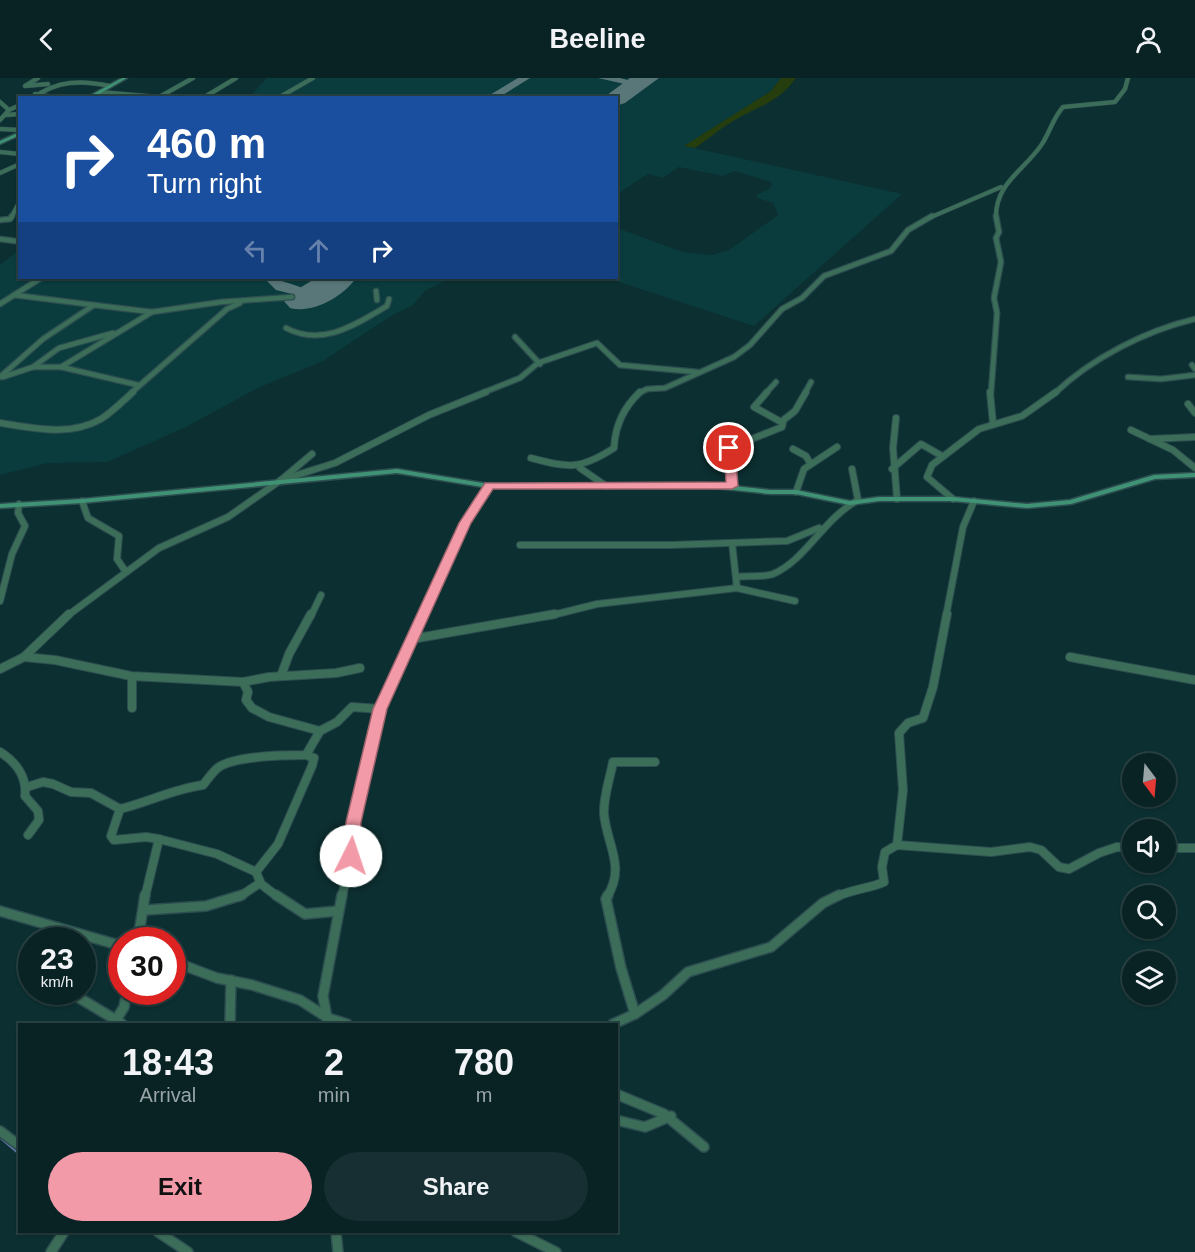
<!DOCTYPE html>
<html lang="en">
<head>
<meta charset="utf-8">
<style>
	:root { --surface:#092325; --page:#172f32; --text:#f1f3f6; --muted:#99a4a7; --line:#294042; --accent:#f39aa8 }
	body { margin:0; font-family:Arial,sans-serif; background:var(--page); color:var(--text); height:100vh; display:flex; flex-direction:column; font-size:22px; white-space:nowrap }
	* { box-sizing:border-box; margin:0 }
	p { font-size:20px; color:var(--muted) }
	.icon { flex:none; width:33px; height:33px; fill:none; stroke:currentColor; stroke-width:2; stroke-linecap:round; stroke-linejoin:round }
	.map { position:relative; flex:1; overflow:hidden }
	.details { position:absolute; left:18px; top:945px; width:600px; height:210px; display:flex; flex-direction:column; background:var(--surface); border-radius:0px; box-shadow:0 2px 4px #0004,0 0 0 2px var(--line) }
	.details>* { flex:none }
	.banner { position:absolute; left:18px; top:18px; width:600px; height:183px; border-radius:0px; box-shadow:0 2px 4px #0004,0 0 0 2px var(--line); background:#1a4fa0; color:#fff; overflow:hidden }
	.needle { width:39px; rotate:164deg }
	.controls { position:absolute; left:1122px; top:675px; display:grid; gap:12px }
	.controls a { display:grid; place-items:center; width:54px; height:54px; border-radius:50%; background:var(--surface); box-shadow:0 2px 4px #0004,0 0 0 2px var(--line); font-size:30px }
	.speed { position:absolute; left:18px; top:849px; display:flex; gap:12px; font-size:30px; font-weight:700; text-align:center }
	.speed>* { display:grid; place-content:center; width:78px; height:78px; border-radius:50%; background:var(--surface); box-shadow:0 2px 4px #0004,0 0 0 2px var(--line); line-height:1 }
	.speed small { font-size:15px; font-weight:400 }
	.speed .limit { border:9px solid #d22; background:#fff; color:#111 }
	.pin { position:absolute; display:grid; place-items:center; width:51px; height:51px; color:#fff; margin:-26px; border:3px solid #fff; border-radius:50%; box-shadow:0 2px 6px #0007 }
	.me { position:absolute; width:66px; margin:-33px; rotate:4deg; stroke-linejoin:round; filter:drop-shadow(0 0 4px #0008) }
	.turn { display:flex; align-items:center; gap:21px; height:126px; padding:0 30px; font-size:27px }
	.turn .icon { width:78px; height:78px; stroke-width:2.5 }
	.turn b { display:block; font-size:42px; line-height:51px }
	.lanes { display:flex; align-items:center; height:57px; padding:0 30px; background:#0003; justify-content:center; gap:30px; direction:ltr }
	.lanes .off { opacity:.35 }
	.eta { display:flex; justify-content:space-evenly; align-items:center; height:102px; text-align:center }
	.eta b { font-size:36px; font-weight:700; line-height:42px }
	.primary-button { display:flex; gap:12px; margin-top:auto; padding:12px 30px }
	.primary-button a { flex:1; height:69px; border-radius:36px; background:var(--accent); color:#111; font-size:24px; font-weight:700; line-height:69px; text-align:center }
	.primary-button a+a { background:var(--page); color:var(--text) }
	header { display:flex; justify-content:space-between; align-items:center; height:78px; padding:0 30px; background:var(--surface); font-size:27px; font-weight:700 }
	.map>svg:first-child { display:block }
	.built { fill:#0a3b3d }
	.green { fill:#263d0d }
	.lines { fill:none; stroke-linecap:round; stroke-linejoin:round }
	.stream { stroke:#6578aa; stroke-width:3 }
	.taxiway { fill:#597678; fill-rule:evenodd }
	.runway { fill:#597678; fill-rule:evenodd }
	.street-far4-casing { stroke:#2d4e50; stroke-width:5 }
	.street-far3-casing { stroke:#2d4e50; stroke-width:7 }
	.street-far2-casing { stroke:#2d4e50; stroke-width:8 }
	.street-far1-casing { stroke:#2d4e50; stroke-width:10 }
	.street-casing { stroke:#2d4e50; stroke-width:12 }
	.secondary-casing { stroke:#2d4e50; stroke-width:3 }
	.street-far4 { stroke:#3c6d59; stroke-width:4 }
	.street-far3 { stroke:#3c6d59; stroke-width:4.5 }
	.street-far2 { stroke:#3c6d59; stroke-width:6 }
	.street-far1 { stroke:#3c6d59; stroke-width:8 }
	.street { stroke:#3c6d59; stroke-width:9 }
	.secondary { fill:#3f9374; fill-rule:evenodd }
	.route { fill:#f39aa8; stroke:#9e646d; stroke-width:1.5 }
</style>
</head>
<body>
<header><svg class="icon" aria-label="back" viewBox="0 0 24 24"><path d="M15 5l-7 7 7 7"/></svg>Beeline<svg class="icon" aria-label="person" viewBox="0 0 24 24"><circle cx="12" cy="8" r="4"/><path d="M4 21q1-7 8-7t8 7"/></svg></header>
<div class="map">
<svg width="1195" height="1174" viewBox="0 0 1195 1174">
	<rect width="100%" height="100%" fill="#0c2f31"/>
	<g class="built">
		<path d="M 267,0 L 781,0 L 771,13 L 685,68 L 902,116 L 754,248 L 607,200 L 616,200 L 617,150 L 683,174 L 712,177 L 729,172 L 778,137 L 773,125 L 757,120 L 757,117 L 769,111 L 772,107 L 771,104 L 735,93 L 723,98 L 679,89 L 663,100 L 648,96 L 617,116 L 616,20 L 244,20 L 250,18 Z"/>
		<path d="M 19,172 L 20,200 L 451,200 L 426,212 L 412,228 L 391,238 L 323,283 L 258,310 L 184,350 L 107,384 L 48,385 L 0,397 L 0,187 Z"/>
	</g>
	<path class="green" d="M 781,0 L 796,0 C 778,26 755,29 730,45 C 718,52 707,62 695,70 L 684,68 L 771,13 Z"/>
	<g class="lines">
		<path class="stream" d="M 0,1059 L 20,1076"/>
		<g class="taxiway">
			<path d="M 518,0 L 530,0 L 498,20 L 485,20 Z"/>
			<path d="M 598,0 L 620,0 L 643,6 L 638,9 Z"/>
			<path d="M 264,200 C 280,200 299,210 317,214 L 319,217 L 312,221 L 276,212 Z"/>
		</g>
		<g class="runway">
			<path d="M 630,0 L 659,0 L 625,25 L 616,28 L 616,20 L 603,20 Z"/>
			<path d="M 316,200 L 356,200 C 343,219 312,236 290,230 L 284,223 L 290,216 Z"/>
		</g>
		<g class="street-far4-casing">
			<g id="street-far4">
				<path d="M 38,0 L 25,8 L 48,6"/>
				<path d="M 100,14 L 169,20"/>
				<path d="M 35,16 L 59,20"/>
				<path d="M 161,18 L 193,0"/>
				<path d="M 33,20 C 57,2 82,2 110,8"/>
				<path d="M 203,20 L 236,0"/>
				<path d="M 278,20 L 313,0"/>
				<path d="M 0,24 L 9,32"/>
				<path d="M 6,37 L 20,36"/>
				<path d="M 0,42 L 9,32 L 20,27"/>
				<path d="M 0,51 L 20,52"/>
				<path d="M 0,74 L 20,76"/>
				<path d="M 0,95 L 20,86"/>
				<path d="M 11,140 L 20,123"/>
				<path d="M 929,140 L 1001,109"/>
				<path d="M 996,140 C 995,105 1025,92 1042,66 C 1050,54 1053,40 1063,29 L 1115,24 L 1125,11 L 1128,0"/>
			</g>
		</g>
		<g class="street-far3-casing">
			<g id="street-far3">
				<path d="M 0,142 L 10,141 L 12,138"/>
				<path d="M 0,161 L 15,163"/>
				<path d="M 376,213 L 377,222"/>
				<path d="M 14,217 L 94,227"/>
				<path d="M 0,226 L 41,200"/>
				<path d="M 286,250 C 322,269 355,247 387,228 L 389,221"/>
				<path d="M 515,259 L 540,286"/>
				<path d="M 1192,287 L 1195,291"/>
				<path d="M 33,289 L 59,270 L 113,255"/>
				<path d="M 61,289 L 152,234"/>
				<path d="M 0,299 L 43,261 L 94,227 L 152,234 L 221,224 L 292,219"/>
				<path d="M 3,299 L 33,289 L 61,289 L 138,307"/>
				<path d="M 1128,299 L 1161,301 L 1195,297"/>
				<path d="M 131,315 L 227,231 L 240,225"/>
				<path d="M 482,315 L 520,300 L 538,285 L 597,265 L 620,287 L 697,294"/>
				<path d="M 639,315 L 647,311 L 665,310 L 734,279 L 750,267 L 782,231 L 802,220 L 824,198 L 891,173 L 908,152 L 932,138"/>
				<path d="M 766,315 L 776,304"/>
				<path d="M 805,315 L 811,304"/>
				<path d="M 991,315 L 997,235 L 994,220 L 1001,184 L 996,160 L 999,154 L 996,138"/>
				<path d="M 1055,315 C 1092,280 1145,253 1195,241"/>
			</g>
		</g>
		<g class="street-far2-casing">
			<g id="street-far2">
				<path d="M 990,314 L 993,345"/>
				<path d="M 1188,326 L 1195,335"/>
				<path d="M 896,340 L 893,370 L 897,421"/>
				<path d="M 781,344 L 795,333 L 806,314"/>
				<path d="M 0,345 C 33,350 70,359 101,341 C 112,334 123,323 133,314"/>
				<path d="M 1131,352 L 1173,372 L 1195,390"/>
				<path d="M 1150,361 L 1195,359"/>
				<path d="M 793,371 L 806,378 L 810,385"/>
				<path d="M 531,380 C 569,390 580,392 614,370 C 615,348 624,329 640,314"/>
				<path d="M 580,390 L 606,408"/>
				<path d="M 892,391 L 921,366 L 942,378"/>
				<path d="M 281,402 L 335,385 L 429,337 L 486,314"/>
				<path d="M 732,408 L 729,370 L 782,349 L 783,345 L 754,329 L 767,314"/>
				<path d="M 796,414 L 804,391 L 837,369"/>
				<path d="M 953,421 L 927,399 L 932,387 L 979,351 L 1022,338 L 1056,314"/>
				<path d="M 82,423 L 88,440 L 119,458 L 117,481 L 126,494"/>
				<path d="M 732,465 L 737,510"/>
				<path d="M 520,467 L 671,467 L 787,463 L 819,450"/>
				<path d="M 736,499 C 748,497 762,500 773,496 C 806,482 823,441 858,422 L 852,391"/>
				<path d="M 0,523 L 12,476 L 25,448 L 18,435 L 19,426"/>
				<path d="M 67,538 L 159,470 L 228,439 L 281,402 L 312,376"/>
				<path d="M 311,538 L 321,517"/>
				<path d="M 423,538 L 465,445 L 489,408"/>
				<path d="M 549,538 L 597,526 L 737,510 L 795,523"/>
				<path d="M 946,538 L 963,449 L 974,423"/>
			</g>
		</g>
		<g class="street-far1-casing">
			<g id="street-far1">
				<path d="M 412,561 L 555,536"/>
				<path d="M 24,579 L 55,582 L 131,598 L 243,604 L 269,599 L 336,595 L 360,590"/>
				<path d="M 1070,579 L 1195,602"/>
				<path d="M 0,591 L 24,579 L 69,536"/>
				<path d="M 281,598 L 289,576 L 311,536"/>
				<path d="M 132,599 L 132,630"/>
				<path d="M 243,604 L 248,614 L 246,622 L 252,630 L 269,639 L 320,653"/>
				<path d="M 0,674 C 16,684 27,699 25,718 L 38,733 L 39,742 L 28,757"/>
				<path d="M 27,709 L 43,704 L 53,706 L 71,714 L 91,715 L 120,731 L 111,758 L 114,762 L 146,759 L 159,761 L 217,776 L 256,794 L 261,806 L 278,819"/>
				<path d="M 120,731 C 148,724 174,711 203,707 C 208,701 213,693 219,689 C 235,678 287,677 306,677 L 320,653 L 337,644 L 352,629 L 380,631 L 423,536"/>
				<path d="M 897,767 L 903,712 L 899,655 L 908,645 L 923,640 L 933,609 L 947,536"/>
				<path d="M 1166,770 L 1195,770"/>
				<path d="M 256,794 L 278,766 L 312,688 L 314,680 L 306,677"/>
				<path d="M 145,819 L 159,761"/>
				<path d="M 239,819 L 260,805"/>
				<path d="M 342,819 L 351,778 L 353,744 L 380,631"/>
				<path d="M 607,819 C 626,788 607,768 604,736 C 603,720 610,700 613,684 L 655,684"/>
				<path d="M 836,819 C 852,811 868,811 884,804 L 882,789 L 885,774 L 897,767 L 991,774 L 1030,769 L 1041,772 L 1059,789 L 1069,791 L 1099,775 L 1117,769 L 1132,770"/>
			</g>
		</g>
		<g class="street-casing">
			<g id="street">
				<path d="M 276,817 L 305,836 L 338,833"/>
				<path d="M 608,817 L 606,821 L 621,890 L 635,936"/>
				<path d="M 145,832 L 206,828 L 242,817"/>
				<path d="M 0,833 L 122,868"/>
				<path d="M 138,862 L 145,817"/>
				<path d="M 172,883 L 217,900 L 252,907 L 300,922 L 328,940 L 347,946"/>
				<path d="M 76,918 L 116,942"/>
				<path d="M 122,946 L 116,942 L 124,929 L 127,914"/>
				<path d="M 230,946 L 231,902"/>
				<path d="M 328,946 L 323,918 L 342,817"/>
				<path d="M 613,946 L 635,936 L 663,917 L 688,894 L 771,869 L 823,825 L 839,817"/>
				<path d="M 616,1016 L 664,1036 L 704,1069"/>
				<path d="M 616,1042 L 645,1049 L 671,1038"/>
				<path d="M 0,1053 L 20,1068"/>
				<path d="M 158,1154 L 188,1174"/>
				<path d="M 336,1154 L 338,1174"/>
				<path d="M 516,1154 L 556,1174"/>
				<path d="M 51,1174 L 64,1154"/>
			</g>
		</g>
		<g class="secondary-casing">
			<g id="secondary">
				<path d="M 122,0 L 127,0 L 92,20 L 86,20 Z"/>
				<path d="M 20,54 L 20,57 L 0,66 L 0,63 Z"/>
				<path d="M 397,391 L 489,406 L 706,405 L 770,412 L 796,412 L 850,423 L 879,419 L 953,419 L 1027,426 L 1070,422 L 1154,397 L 1195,395 L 1195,399 L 1155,401 L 1071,426 L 1027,430 L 953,423 L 879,423 L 850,427 L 796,416 L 770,416 L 706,409 L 489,410 L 397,395 L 82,425 L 0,430 L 0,426 L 82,421 Z"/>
			</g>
		</g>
		<use href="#street-far4" class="street-far4"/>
		<use href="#street-far3" class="street-far3"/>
		<use href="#street-far2" class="street-far2"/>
		<use href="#street-far1" class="street-far1"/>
		<use href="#street" class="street"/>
		<use href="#secondary" class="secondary"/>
	</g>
	<path class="route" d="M 729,367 L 735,370 L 738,408 L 732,411 L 493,411 L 471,445 L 387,631 L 361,744 L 359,778 L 356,783 L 345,783 L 343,778 L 346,744 L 373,631 L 459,445 L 485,405 L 726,404 L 724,370 Z"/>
</svg>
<div class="controls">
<a><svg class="needle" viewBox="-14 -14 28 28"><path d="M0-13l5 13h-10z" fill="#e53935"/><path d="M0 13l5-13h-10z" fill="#99a4a7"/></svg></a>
<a><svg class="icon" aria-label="sound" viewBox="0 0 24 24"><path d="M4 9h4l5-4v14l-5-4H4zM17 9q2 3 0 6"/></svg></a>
<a><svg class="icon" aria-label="search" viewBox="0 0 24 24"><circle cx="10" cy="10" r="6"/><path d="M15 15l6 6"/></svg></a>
<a><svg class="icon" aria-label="layers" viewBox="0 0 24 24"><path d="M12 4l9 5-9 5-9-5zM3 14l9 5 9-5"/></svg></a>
</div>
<div class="speed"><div>23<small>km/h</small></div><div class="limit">30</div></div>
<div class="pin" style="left:729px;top:370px;background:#d93025"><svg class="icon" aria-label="arrive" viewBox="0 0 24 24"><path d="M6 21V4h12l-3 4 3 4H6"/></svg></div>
<svg class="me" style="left:351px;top:778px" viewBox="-20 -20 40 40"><circle r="19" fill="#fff"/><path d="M0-13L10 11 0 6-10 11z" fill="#f39aa8"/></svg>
<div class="banner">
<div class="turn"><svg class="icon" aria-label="right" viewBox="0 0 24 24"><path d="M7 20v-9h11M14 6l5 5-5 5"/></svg><div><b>460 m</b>Turn right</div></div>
<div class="lanes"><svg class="icon off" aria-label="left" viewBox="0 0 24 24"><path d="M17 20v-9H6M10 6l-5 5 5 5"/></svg><svg class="icon off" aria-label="ahead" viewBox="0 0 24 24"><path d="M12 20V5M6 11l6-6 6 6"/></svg><svg class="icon" aria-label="right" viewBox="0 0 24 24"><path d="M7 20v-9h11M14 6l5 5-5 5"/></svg></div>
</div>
<section class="details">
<div class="eta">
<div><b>18:43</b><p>Arrival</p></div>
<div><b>2</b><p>min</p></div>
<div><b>780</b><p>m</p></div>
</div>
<div class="primary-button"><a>Exit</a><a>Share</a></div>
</section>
</div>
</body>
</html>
